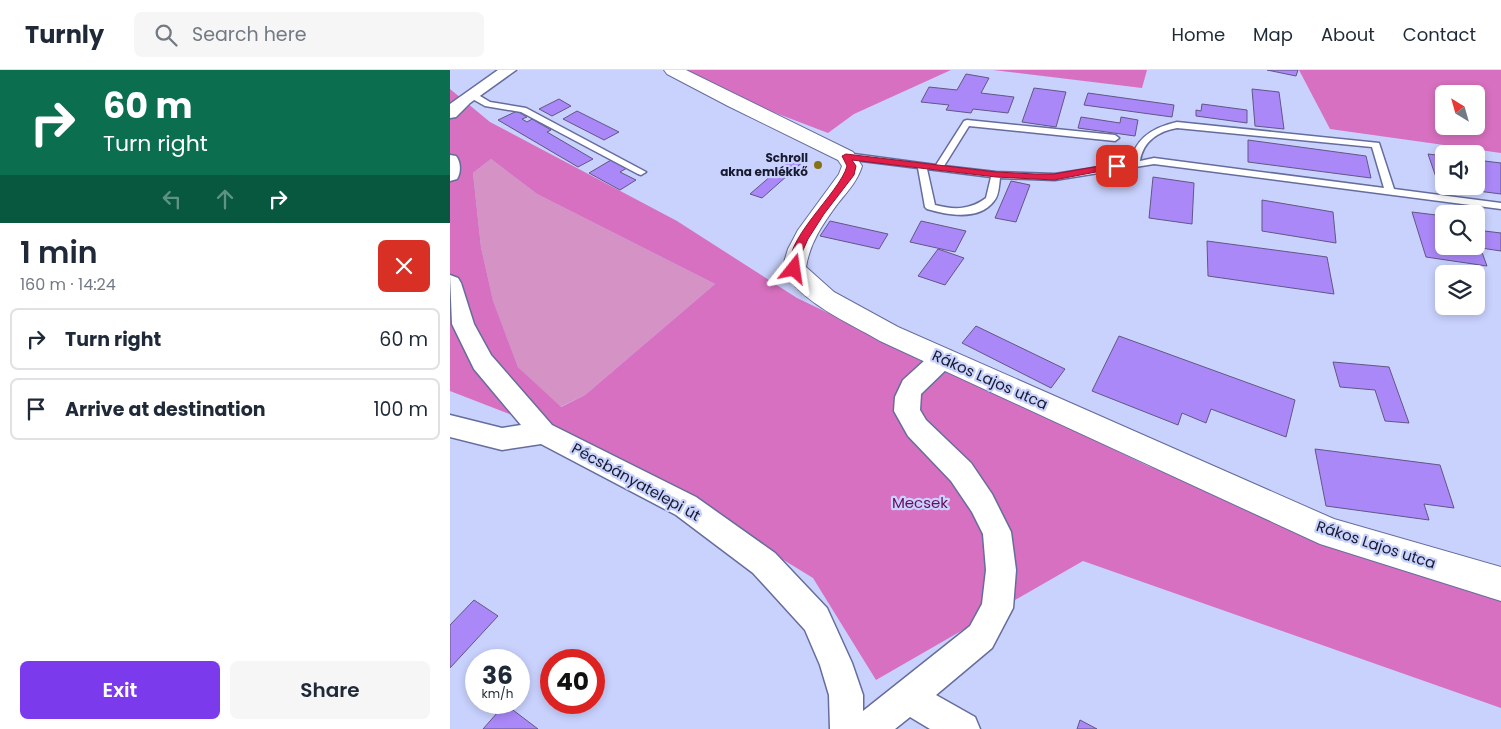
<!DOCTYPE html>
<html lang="en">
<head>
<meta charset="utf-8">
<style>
	:root { --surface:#fff; --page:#f6f6f7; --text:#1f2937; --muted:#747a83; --line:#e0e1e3; --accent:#7c3aed }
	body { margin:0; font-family:Poppins,sans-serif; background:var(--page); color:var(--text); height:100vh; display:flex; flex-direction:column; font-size:19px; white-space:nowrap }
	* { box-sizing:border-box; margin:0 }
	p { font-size:16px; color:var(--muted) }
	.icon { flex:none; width:28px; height:28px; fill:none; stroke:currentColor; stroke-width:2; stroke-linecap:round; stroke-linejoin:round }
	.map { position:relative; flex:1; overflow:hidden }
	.side { display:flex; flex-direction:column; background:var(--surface); width:450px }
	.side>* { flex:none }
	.hud { background:#0b6e4f; color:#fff; overflow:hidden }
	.needle { width:32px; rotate:323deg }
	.buttons { position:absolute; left:985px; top:15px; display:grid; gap:10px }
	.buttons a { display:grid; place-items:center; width:50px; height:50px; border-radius:8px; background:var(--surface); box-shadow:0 2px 8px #0003; font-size:25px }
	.speed { position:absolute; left:15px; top:579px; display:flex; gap:10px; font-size:25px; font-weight:700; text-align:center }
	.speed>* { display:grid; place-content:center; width:65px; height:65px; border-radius:50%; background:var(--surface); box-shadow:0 2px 8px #0003; line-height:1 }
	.speed small { font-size:12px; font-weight:400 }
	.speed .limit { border:8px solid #d22; background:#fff; color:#111 }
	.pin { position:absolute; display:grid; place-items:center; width:42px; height:42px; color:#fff; margin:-21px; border-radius:10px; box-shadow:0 2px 8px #0006 }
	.me { position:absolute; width:55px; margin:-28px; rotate:15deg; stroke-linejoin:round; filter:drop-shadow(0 0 4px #0008) }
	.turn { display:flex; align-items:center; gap:18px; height:105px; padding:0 20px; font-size:22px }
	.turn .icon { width:65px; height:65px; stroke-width:2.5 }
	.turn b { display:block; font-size:35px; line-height:42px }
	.lanes { display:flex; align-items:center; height:48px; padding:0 20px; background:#0003; justify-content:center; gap:25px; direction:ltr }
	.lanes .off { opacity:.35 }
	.round { display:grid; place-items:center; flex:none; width:52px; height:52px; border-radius:8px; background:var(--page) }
	.summary { display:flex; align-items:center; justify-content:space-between; height:85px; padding:0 20px }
	h1 { font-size:30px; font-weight:600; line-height:38px }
	.button { display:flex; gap:10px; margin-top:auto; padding:10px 20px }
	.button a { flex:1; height:58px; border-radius:8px; background:var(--accent); color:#fff; font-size:20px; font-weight:600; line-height:58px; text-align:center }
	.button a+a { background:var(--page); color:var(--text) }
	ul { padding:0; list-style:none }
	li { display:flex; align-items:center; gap:15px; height:62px; margin:0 10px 8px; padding:0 10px; border:2px solid var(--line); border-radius:8px }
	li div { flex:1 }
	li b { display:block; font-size:19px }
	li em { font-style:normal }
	header { display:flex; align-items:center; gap:30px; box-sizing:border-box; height:70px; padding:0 25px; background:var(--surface); border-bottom:1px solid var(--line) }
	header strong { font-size:24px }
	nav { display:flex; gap:28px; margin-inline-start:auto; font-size:18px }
	.search { width:350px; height:45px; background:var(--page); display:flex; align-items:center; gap:12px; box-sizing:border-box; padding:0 18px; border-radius:8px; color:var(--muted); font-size:19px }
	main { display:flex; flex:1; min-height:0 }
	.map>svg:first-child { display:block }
	.green { fill:#d592c4 }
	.forest { fill:#d770c0; fill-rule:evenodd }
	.building { fill:#aa88f8; stroke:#625685 }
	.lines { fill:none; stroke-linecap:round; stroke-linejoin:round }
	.service-casing { stroke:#656d9d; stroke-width:3 }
	.minor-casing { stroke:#656d9d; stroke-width:3 }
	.tertiary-casing { stroke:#656d9d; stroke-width:2 }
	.service { fill:#fff; fill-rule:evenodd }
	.minor { fill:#fff; fill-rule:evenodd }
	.tertiary { fill:#fff; fill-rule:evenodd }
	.route { fill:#e11d48; stroke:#92132f }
	.poi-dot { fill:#867214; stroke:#c9d2fd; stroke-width:2 }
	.labels { text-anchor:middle; stroke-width:4.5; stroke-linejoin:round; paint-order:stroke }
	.far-poi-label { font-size:12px; font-weight:bold; fill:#171a2e; stroke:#c9d2fd; text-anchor:end }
	.street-label { font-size:15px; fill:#171a2e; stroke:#c9d2fd }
	.park-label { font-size:15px; fill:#6b0a5c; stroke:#c9d2fd }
</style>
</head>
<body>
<header>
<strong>Turnly</strong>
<div class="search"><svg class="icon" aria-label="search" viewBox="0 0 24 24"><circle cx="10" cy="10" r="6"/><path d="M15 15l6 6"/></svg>Search here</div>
<nav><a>Home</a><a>Map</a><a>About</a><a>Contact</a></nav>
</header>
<main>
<section class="side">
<div class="hud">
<div class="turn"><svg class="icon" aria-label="right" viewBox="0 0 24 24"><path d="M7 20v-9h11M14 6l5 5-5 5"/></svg><div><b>60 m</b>Turn right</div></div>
<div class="lanes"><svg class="icon off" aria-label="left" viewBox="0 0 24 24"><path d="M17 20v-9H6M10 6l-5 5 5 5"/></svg><svg class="icon off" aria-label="ahead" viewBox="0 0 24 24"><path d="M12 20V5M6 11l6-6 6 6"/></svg><svg class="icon" aria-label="right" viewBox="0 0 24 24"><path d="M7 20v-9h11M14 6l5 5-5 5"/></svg></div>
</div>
<div class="summary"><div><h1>1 min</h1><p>160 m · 14:24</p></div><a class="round" style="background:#d93025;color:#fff"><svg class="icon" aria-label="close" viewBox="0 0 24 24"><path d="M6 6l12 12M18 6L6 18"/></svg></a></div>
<ul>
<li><svg class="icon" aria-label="right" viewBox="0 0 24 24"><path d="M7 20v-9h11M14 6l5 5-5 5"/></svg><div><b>Turn right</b></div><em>60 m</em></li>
<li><svg class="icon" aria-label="arrive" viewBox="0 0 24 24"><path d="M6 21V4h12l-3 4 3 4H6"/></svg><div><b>Arrive at destination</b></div><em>100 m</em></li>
</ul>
<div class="button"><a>Exit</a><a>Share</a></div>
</section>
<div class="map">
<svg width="1051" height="659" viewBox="0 0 1051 659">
	<rect width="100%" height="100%" fill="#c9d2fd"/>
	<path class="green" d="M 41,89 L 87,124 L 265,214 L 135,325 L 110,337 L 68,297 L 43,232 L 31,177 L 23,103 Z"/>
	<g class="forest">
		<path d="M 221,0 L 501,0 L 404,44 L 378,63 L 227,5 Z"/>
		<path d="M 543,0 L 697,0 L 692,18 Z"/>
		<path d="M 849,0 L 1051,0 L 1051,83 L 880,59 ZM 994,24 L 1026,24 L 1026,56 L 994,56 Z"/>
		<path d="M 0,19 L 40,52 L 227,151 L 347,228 L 698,396 L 1051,529 L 1051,638 L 633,491 L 426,610 L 363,508 L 158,382 L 0,321 ZM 41,89 L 87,124 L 265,214 L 135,325 L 111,337 L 68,297 L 43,231 L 31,177 L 23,103 Z"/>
	</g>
	<g class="building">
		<path d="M 817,0 L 848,0 L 846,6 Z"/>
		<path d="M 516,4 L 539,8 L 531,23 L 564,27 L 558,43 L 523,39 L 521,43 L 496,40 L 499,35 L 471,32 L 479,17 L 507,20 Z"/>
		<path d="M 584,18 L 616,22 L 606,57 L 572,52 Z"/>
		<path d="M 802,19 L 829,22 L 834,59 L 805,56 Z"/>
		<path d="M 638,23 L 724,35 L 722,47 L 634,35 Z"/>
		<path d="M 109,29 L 121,36 L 102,46 L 89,39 Z"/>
		<path d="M 752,34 L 797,40 L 797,53 L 746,46 L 746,40 L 751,41 Z"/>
		<path d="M 67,41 L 77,47 L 72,49 L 77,52 L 82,49 L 101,60 L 97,62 L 143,89 L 128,97 L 48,50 Z"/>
		<path d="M 127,41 L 169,62 L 154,70 L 113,49 Z"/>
		<path d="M 631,47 L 670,53 L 671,47 L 688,50 L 685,66 L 628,58 Z"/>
		<path d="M 798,70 L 916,86 L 921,108 L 798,92 Z"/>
		<path d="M 978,84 L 994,86 L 994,116 L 1026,116 L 1026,90 L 1051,93 L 1051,124 L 989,116 Z"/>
		<path d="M 344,86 L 355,90 L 312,128 L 300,124 Z"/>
		<path d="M 161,90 L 177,98 L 170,102 L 186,110 L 170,120 L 139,103 Z"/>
		<path d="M 703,107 L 744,113 L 742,154 L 699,148 Z"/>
		<path d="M 561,111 L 580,115 L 566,152 L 545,148 Z"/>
		<path d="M 812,130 L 883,142 L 886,173 L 812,161 Z"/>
		<path d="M 962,142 L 994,146 L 994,176 L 1026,176 L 1026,166 L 1037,196 L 976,187 Z"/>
		<path d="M 380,151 L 438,164 L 429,179 L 370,166 Z"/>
		<path d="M 471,151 L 516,161 L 505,182 L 460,172 Z"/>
		<path d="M 1026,160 L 1051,163 L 1051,181 L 1031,178 L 1026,166 Z"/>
		<path d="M 757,171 L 877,187 L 884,224 L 758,206 Z"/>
		<path d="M 488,179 L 514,188 L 495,215 L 468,206 Z"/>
		<path d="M 526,256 L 615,299 L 601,318 L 512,273 Z"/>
		<path d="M 669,266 L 845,330 L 836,367 L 761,339 L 756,353 L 732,343 L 728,355 L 642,321 Z"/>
		<path d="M 883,292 L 939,297 L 959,353 L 935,351 L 925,320 L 890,317 Z"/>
		<path d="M 865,379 L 990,395 L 1004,438 L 974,434 L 979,450 L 876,436 Z"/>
		<path d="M 24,530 L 48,546 L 0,598 L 0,555 Z"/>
		<path d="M 55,634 L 88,659 L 33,659 Z"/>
		<path d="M 630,650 L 647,659 L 627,659 Z"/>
	</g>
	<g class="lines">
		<g class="service-casing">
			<g id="service">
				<path d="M 19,23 L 25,23 L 40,32 L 76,38 L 196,102 L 191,105 L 188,104 L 71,42 L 35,36 L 19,27 Z"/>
				<path d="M 517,50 L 665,65 L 669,68 L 665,71 L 519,56 L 494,96 L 546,102 L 605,104 L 681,92 C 685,67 705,57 727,52 L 929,73 L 944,119 L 1051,133 L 1051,139 L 704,94 L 605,110 L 550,108 C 549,115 549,126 544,131 C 529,151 497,145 477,139 L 475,137 L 468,98 L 396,89 L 392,86 L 396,83 L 486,95 L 514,51 ZM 727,58 L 922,77 L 934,118 L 704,88 L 690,91 C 693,71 709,61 727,58 ZM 477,99 L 541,107 L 536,128 C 520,140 504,140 485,135 Z"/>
			</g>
		</g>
		<g class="minor-casing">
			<g id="minor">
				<path d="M 48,0 L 66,0 L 20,33 L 6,47 L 0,48 L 0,34 Z"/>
				<path d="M 0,85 L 6,86 C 11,92 11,103 7,109 L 0,111 Z"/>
				<path d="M 0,205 L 8,208 L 11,213 L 24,254 L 41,285 L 102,355 L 246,427 L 325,483 L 377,538 L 402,593 L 413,625 L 413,641 L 520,556 L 532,534 L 536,500 L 533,464 L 522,442 L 501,411 L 458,366 L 444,341 L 445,327 L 453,310 L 485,281 L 493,279 L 501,281 L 505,288 L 501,295 L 471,324 L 470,340 L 476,350 L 521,393 L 542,424 L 561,462 L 566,500 L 563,538 L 542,578 L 486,625 L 525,647 L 530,659 L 480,659 L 460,647 L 445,659 L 380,659 L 379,625 L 370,595 L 355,560 L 303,503 L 226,445 L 91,374 L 52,380 L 0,367 L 0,345 L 52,358 L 71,355 L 24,299 L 2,254 Z"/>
			</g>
		</g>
		<g class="tertiary-casing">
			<path id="tertiary" d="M 214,0 L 236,0 L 403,82 L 412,96 C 408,110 398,121 389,132 C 374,152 360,172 356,197 L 384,222 L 448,257 L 884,449 L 1051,497 L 1051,531 L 870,474 L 430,271 C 396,251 353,234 332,199 L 338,179 L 348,160 L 389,104 L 392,96 L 388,90 L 278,36 L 217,4 Z"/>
		</g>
		<use href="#service" class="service"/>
		<use href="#minor" class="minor"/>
		<use href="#tertiary" class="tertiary"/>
	</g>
	<path class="route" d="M 396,84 L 546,102 L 585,104 L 604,104 L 667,93 L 671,96 L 667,98 L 604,110 L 585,109 L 546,107 L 402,90 L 406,96 L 404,105 L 374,144 L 358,169 L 350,187 L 348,201 L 341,201 C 330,172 390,123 397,96 L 392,86 Z"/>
	<circle class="poi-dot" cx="368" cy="95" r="5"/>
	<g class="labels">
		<g class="far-poi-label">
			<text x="358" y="92">Schroll<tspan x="358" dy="14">akna emlékkő</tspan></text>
		</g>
		<g class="street-label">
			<text transform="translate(540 310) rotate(24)" y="5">Rákos Lajos utca</text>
			<text transform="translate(186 412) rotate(29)" y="5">Pécsbányatelepi út</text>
			<text transform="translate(926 475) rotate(18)" y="5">Rákos Lajos utca</text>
		</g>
		<g class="park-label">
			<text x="470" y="438">Mecsek</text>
		</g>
	</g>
</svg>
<div class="buttons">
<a><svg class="needle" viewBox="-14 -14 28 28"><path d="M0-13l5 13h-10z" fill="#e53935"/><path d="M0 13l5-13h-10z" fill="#747a83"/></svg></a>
<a><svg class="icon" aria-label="sound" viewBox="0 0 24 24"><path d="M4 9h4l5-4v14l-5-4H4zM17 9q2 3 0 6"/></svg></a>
<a><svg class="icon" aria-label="search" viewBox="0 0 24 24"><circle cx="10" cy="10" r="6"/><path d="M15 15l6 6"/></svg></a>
<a><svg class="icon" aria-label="layers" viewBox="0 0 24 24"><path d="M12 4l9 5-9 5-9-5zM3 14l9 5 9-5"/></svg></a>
</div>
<div class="speed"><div>36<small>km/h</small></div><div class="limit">40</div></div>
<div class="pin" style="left:667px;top:96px;background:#d93025"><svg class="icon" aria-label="arrive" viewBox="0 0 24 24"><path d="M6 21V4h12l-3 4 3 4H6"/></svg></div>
<svg class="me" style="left:344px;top:199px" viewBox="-20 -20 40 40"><path d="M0-17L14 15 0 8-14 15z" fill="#e11d48" stroke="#fff" stroke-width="4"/></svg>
</div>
</main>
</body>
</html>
